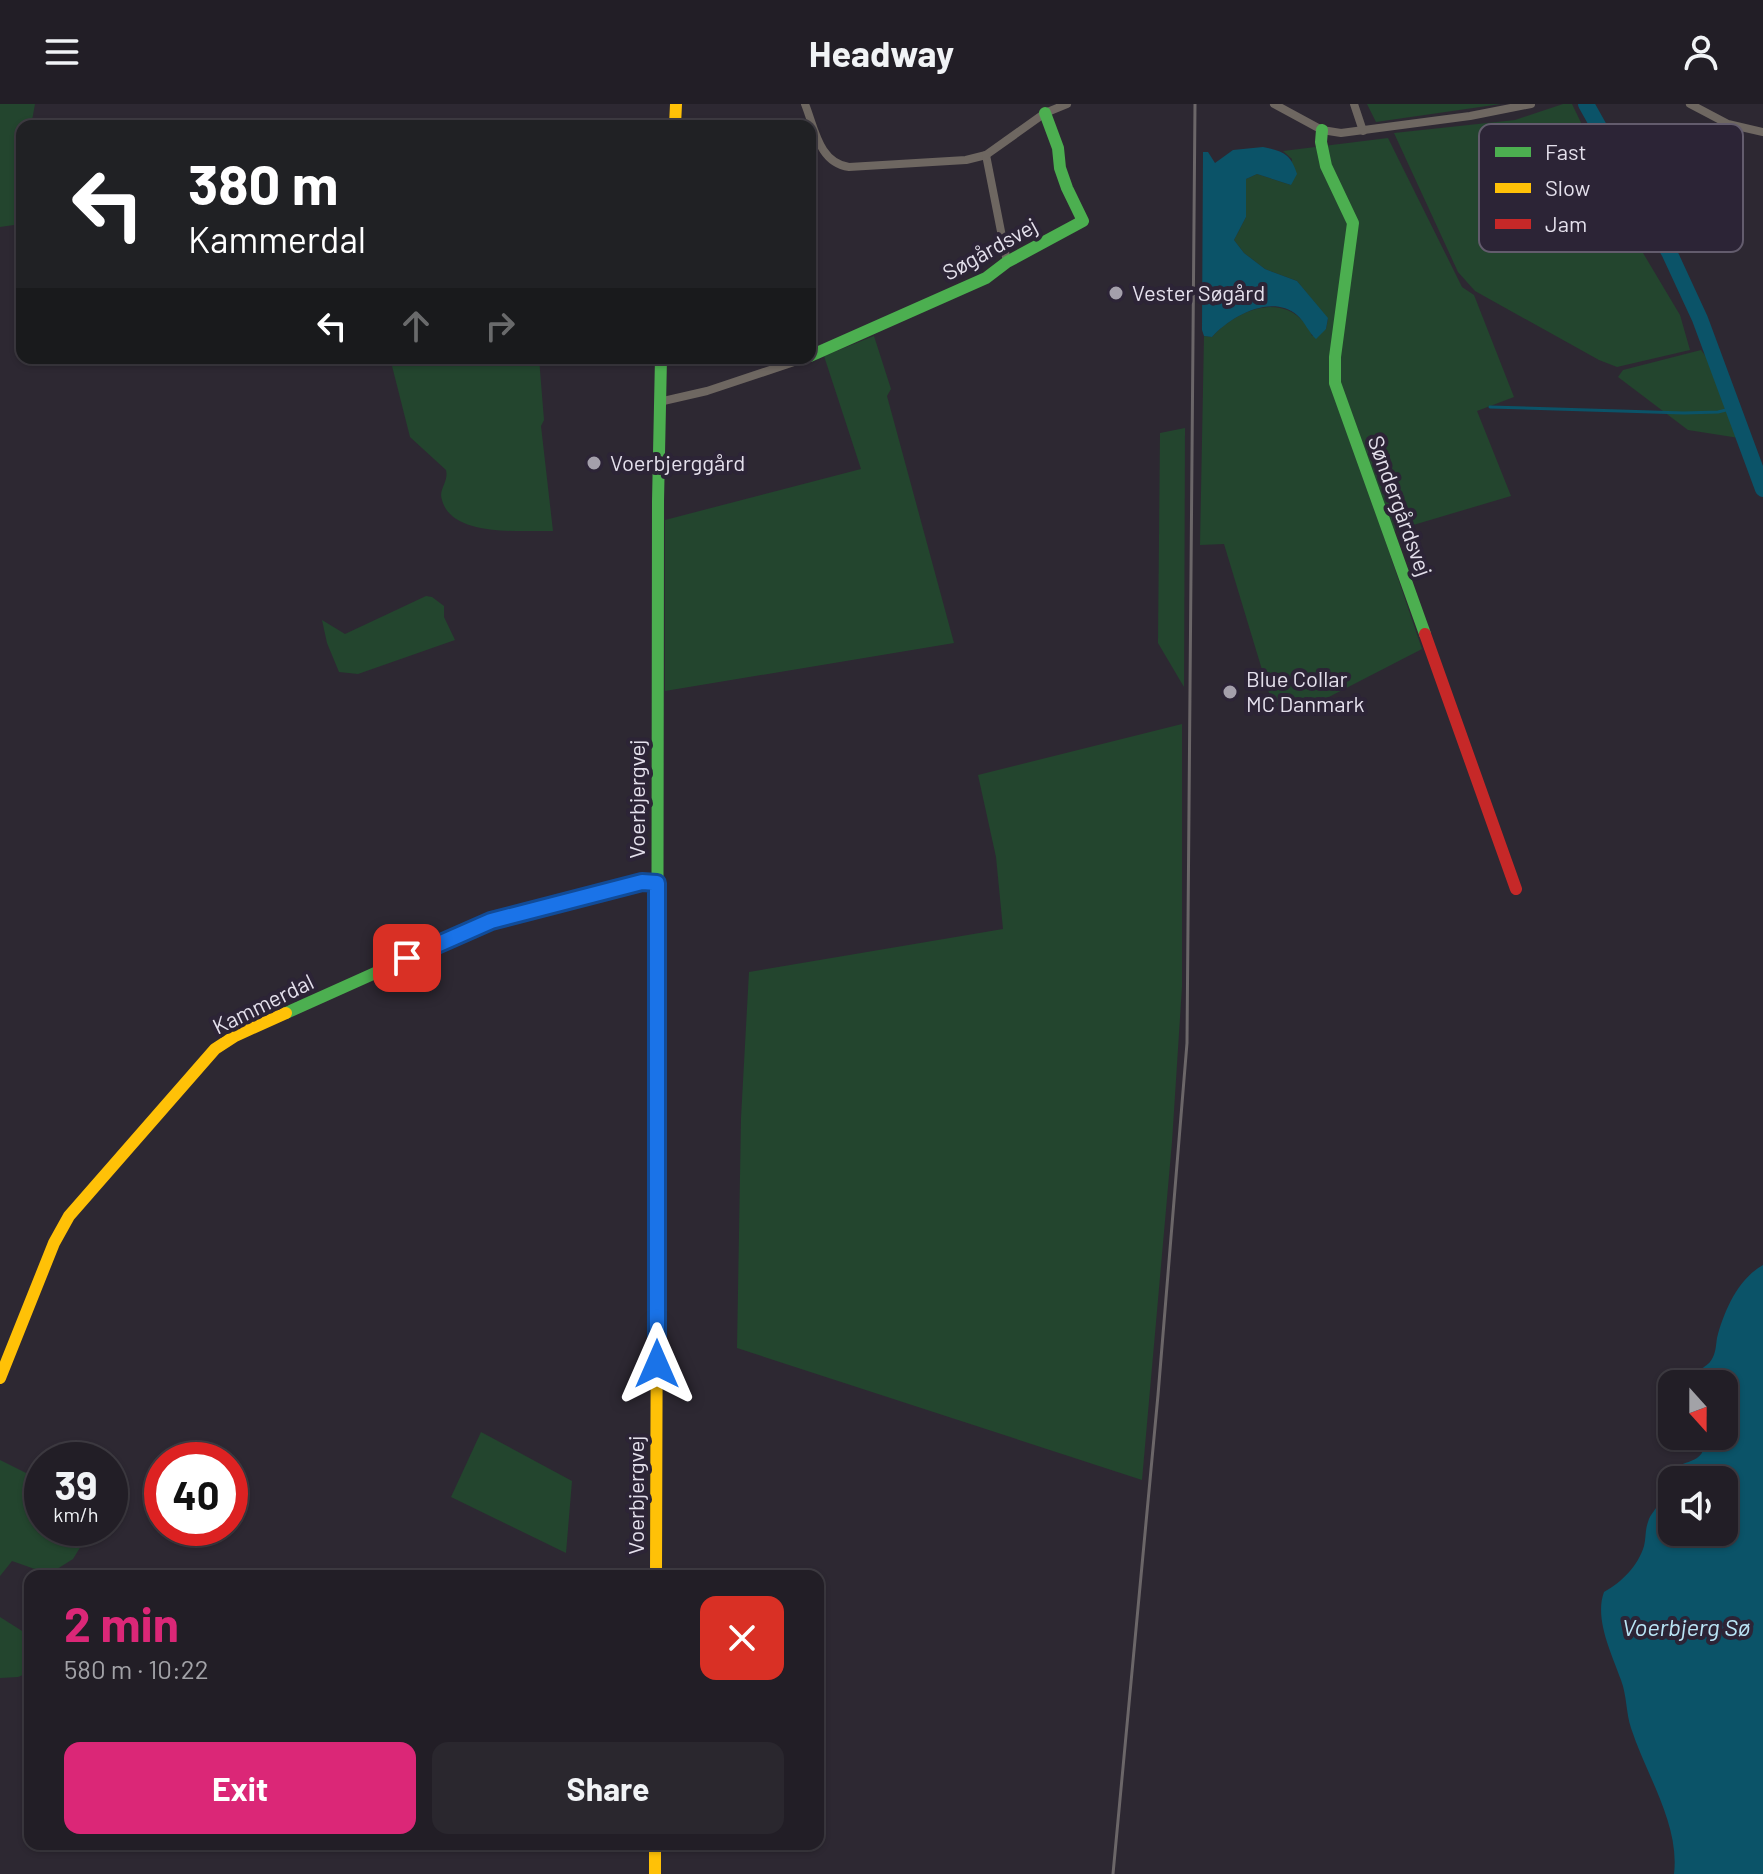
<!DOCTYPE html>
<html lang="en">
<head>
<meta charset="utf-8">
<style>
	:root { --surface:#221e26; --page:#2a272e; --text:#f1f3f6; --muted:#a2a2a7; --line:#3f3c43; --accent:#db2777 }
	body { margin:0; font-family:Barlow,sans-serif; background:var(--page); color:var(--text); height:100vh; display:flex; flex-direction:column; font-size:30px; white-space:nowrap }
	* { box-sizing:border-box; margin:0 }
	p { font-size:26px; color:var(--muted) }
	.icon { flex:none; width:44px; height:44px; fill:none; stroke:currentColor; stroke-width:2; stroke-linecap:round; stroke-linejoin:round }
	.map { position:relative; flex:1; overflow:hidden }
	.side { position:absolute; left:24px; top:1466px; width:800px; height:280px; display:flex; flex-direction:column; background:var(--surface); border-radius:16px; box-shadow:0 2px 6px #0004,0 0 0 2px var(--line) }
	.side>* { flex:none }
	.guide { position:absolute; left:16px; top:16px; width:800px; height:244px; border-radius:16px; box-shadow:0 2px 6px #0004,0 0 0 2px var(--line); background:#202124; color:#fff; overflow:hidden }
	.needle { width:52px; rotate:159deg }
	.buttons { position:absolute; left:1658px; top:1266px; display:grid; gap:16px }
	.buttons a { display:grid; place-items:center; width:80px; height:80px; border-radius:16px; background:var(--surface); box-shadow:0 2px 6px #0004,0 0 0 2px var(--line); font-size:40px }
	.speed { position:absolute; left:24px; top:1338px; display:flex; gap:16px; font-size:40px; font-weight:700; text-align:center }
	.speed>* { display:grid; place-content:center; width:104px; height:104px; border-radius:50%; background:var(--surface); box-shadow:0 2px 6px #0004,0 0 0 2px var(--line); line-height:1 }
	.speed small { font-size:20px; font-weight:400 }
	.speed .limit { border:12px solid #d22; background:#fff; color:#111 }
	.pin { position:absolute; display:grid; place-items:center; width:68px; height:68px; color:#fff; margin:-34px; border-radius:16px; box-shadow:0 4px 12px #0006 }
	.me { position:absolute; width:88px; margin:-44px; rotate:0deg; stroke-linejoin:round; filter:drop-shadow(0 0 6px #0008) }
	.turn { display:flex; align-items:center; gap:28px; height:168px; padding:0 40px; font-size:36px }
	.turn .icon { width:104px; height:104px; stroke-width:2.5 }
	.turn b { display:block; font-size:56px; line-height:68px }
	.lanes { display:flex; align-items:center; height:76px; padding:0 40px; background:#0003; justify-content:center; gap:40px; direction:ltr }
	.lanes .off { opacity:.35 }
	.round { display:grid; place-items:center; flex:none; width:84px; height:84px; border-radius:16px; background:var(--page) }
	.headline { display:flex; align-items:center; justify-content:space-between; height:136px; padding:0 40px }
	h1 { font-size:48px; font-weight:700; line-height:60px; color:var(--accent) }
	.primary-button { display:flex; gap:16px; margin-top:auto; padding:16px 40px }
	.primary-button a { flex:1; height:92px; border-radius:16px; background:var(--accent); color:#fff; font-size:32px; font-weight:700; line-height:92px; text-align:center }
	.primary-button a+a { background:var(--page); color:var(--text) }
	header { display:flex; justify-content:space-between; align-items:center; height:104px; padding:0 40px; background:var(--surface); font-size:36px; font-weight:700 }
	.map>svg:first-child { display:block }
	.green { fill:#23452e }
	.water { fill:#0b5368; fill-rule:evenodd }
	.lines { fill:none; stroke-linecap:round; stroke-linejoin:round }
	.stream { stroke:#0b5368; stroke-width:3 }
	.river { stroke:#0b5368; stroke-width:16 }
	.street { stroke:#6e6761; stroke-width:8 }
	.fast { stroke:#4caf50; stroke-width:12 }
	.slow { stroke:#ffc107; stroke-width:12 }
	.jam { stroke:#c62828; stroke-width:12 }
	.rail { stroke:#6b6668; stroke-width:3 }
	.route-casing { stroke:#114b97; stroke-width:20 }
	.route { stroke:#1a73e8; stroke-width:14 }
	.poi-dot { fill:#a4a0ab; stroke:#2c2436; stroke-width:3 }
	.labels { text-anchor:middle; stroke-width:8; stroke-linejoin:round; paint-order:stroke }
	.street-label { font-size:22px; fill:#e4e0ec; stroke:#2c2436 }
	.poi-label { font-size:22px; fill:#e4e0ec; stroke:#2c2436; text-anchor:start }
	.water-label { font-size:24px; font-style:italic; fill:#bae5f6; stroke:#2c2436 }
	.key { fill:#2c2436; stroke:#635c6d; stroke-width:2 }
	.key-label { font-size:22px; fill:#e4e0ec }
</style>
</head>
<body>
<header><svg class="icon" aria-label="menu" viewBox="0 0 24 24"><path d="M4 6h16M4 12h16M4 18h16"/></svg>Headway<svg class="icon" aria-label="person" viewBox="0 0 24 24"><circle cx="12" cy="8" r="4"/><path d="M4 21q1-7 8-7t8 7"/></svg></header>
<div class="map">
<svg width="1763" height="1770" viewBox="0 0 1763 1770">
	<rect width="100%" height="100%" fill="#2d2832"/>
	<g class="green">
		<path d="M 0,0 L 35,0 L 31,22 L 22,22 L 22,74 L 14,121 L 0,123 Z"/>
		<path d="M 1367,0 L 1501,0 L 1376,18 Z"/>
		<path d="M 1563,0 L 1572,0 L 1587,31 L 1581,45 L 1680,211 L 1690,246 L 1617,263 L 1599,256 L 1475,187 L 1458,168 L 1394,29 L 1515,16 Z"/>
		<path d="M 1388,34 L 1462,183 L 1474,191 L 1514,293 L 1477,307 L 1511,392 L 1383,430 L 1422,545 L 1323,596 L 1273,602 L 1224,440 L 1200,441 L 1204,232 L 1212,233 C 1234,209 1275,189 1302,216 C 1307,222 1310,225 1312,232 L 1326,225 L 1328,215 L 1297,177 L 1265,165 L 1244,149 L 1234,136 L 1246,113 L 1246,75 L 1257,70 L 1291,81 L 1292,55 L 1283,47 Z"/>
		<path d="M 874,232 L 891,285 L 887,292 L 954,539 L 665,587 L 665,416 L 861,365 L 824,252 Z"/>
		<path d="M 1701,246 L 1713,262 L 1739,334 L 1688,326 L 1618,273 L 1623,266 Z"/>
		<path d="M 390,254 L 539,254 L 544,316 L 541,322 L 553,427 C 522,426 452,434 442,396 C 438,385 449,378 446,366 L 410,333 Z"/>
		<path d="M 1185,324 L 1184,583 L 1158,539 L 1160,329 Z"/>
		<path d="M 426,492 L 432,493 L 444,502 L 444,513 L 455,536 L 358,570 L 339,568 L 327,539 L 322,516 L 345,530 Z"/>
		<path d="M 1182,620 L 1182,883 L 1172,1038 L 1142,1376 L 737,1244 L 741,1014 L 749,868 L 1003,825 L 996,753 L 978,671 Z"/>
		<path d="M 481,1328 L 572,1377 L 566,1449 L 451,1393 Z"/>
		<path d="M 0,1356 L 42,1377 L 42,1424 L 92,1424 L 73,1455 L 49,1470 L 12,1457 L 0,1472 Z"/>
		<path d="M 0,1513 L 30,1532 L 30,1568 L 18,1573 L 0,1574 Z"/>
	</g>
	<g class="water">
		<path d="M 1263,43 C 1283,47 1291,50 1297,70 L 1291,81 L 1257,70 L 1246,75 L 1246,113 L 1234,136 L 1244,149 L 1265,165 L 1297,177 L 1328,214 L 1326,225 L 1316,235 C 1309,229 1305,218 1297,211 C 1271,189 1230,213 1212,233 L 1204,232 L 1202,226 L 1203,48 L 1208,48 L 1215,59 L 1233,46 Z"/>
		<path d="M 1763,1161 L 1763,1770 L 1674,1770 C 1680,1720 1646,1671 1631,1624 C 1626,1609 1627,1592 1621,1576 C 1612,1550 1594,1515 1604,1488 C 1622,1478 1638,1462 1644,1442 C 1646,1435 1645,1426 1648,1418 C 1650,1410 1657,1404 1661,1397 C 1665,1390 1664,1381 1667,1373 C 1676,1352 1710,1365 1703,1332 L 1724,1332 L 1724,1280 L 1689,1280 C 1697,1262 1708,1265 1713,1253 C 1716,1247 1716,1240 1717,1234 C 1724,1207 1738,1175 1763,1161 ZM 1672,1376 L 1724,1376 L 1724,1428 L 1672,1428 Z"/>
	</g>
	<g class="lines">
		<path class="stream" d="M 1490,303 L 1684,309 L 1718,308 L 1734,304"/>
		<path class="river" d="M 1586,0 L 1669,148 L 1700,215 L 1763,385"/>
		<g class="street">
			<path d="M 805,0 C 815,25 819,59 849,63 L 966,56 L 986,51 L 1045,9 L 1067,0"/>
			<path d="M 1274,0 L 1322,26 L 1341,29 L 1470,12 L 1531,0"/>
			<path d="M 1354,0 L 1363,27"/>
			<path d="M 1690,0 L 1728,20 L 1763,28"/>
			<path d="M 986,51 L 1007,158"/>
			<path d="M 659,298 L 707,287 L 806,254"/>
		</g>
		<g class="fast">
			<path d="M 1322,26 L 1321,38 L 1326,62 L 1353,119 L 1335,253 L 1335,279 L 1425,530"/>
			<path d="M 810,252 L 986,174 L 1007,158 L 1083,117 L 1067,84 L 1060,64 L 1058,44 L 1045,9"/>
			<path d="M 286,909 L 491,817 L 642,778 L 657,779"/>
			<path d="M 657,1148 L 658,397 L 661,254"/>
		</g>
		<g class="slow">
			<path d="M 675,22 L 676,0"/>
			<path d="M 0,1274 L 54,1139 L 69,1112 L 215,945 L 235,932 L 286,909"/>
			<path d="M 656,1472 L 657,1148"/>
			<path d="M 655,1740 L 655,1770"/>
		</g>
		<path class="jam" d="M 1425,530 L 1516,785"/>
		<path class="rail" d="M 1113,1770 L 1158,1291 L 1187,939 L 1195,0"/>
	</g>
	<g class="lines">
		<g class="route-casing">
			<path id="route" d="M 407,854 L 491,817 L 642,778 L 657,779 L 657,1260"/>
		</g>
		<use href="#route" class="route"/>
	</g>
	<g class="poi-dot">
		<circle cx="1116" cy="189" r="8"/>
		<circle cx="594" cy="359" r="8"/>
		<circle cx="1230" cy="588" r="8"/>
	</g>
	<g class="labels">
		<g class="street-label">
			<text transform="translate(990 145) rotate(-29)" y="8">Søgårdsvej</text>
			<text transform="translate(1400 402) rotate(70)" y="8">Søndergårdsvej</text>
			<text transform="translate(637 695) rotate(-90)" y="8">Voerbjergvej</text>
			<text transform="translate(263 900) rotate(-26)" y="8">Kammerdal</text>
			<text transform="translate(636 1391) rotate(-90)" y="8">Voerbjergvej</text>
		</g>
		<g class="poi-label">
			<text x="1132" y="197">Vester Søgård</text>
			<text x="610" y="367">Voerbjerggård</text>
			<text x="1246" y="583">Blue Collar<tspan x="1246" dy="25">MC Danmark</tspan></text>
		</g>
		<g class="water-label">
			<text x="1686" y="1532">Voerbjerg Sø</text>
		</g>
	</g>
	<rect x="1479" y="20" width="264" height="128" rx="12" class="key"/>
	<rect x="1495" y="43" width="36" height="10" fill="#4caf50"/>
	<rect x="1495" y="79" width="36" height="10" fill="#ffc107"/>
	<rect x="1495" y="115" width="36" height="10" fill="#c62828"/>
	<g class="key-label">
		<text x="1545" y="56">Fast</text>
		<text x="1545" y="92">Slow</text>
		<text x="1545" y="128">Jam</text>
	</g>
</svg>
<div class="buttons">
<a><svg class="needle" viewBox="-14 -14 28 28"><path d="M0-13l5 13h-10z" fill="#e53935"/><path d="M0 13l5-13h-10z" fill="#a2a2a7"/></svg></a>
<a><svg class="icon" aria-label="sound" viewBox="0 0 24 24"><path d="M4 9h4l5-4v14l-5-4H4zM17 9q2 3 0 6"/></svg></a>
</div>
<div class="speed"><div>39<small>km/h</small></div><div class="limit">40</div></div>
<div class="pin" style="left:407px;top:854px;background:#d93025"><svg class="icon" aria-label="arrive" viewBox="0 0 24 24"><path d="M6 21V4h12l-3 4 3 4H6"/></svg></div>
<svg class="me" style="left:657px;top:1260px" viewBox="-20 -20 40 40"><path d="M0-17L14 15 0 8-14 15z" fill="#1a73e8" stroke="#fff" stroke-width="4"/></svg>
<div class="guide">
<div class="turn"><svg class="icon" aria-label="left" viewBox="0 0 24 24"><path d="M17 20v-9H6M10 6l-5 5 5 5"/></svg><div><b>380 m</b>Kammerdal</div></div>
<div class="lanes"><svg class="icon" aria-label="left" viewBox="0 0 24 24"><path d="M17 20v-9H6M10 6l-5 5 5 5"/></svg><svg class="icon off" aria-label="ahead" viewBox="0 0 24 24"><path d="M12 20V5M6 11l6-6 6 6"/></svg><svg class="icon off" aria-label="right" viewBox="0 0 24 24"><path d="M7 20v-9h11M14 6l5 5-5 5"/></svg></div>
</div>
<section class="side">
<div class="headline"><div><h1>2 min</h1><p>580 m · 10:22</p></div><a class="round" style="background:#d93025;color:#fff"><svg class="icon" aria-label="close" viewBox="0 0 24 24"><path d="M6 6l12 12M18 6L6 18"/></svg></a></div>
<div class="primary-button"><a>Exit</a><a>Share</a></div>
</section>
</div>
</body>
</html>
